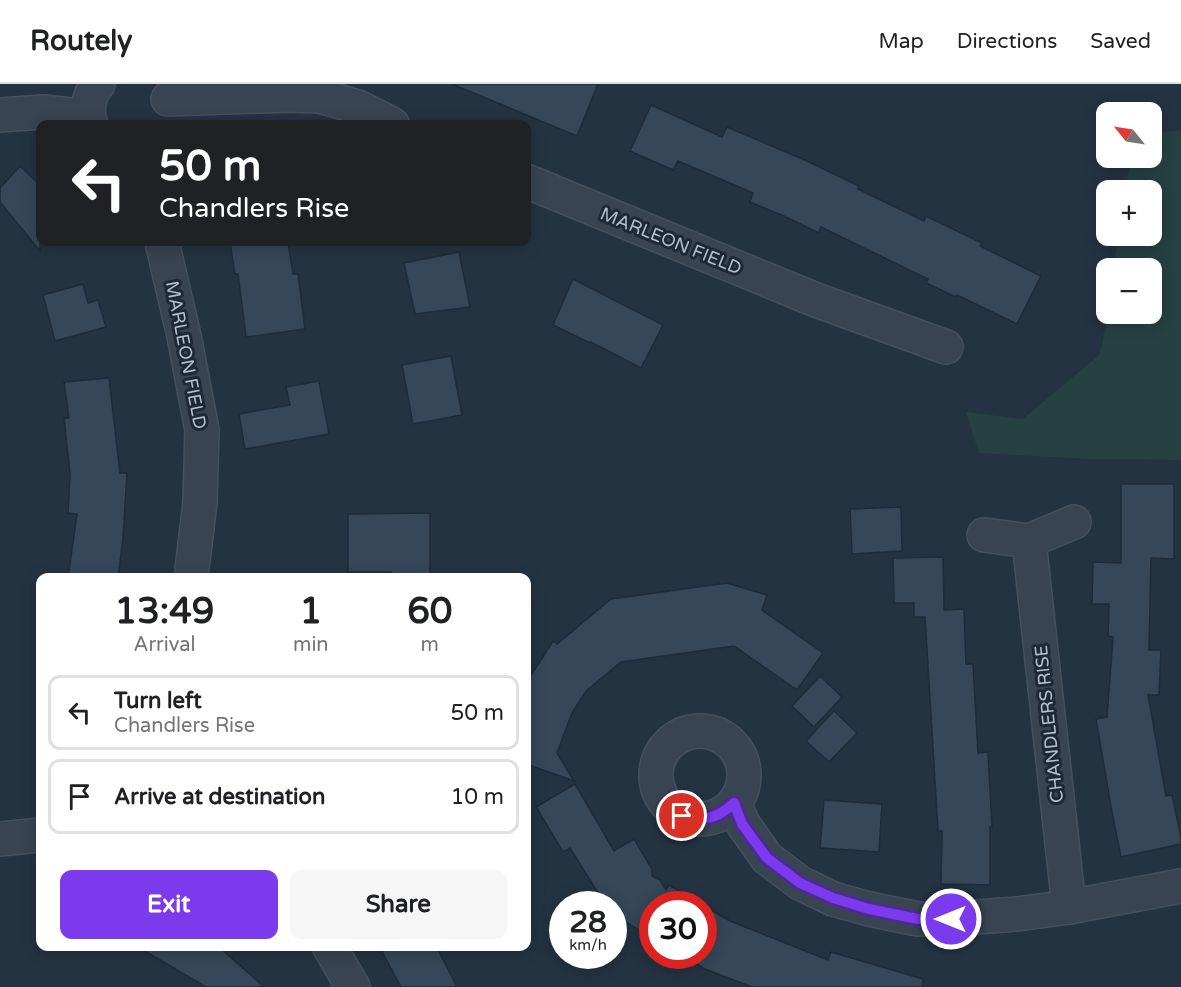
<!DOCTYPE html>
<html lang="en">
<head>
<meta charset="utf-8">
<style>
	:root { --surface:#fff; --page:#f6f6f6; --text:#202124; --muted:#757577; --line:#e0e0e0; --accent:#7c3aed }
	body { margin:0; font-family:"Varela Round",sans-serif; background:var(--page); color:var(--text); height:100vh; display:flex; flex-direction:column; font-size:22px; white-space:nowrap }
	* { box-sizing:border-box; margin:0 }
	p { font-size:20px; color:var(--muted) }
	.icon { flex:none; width:33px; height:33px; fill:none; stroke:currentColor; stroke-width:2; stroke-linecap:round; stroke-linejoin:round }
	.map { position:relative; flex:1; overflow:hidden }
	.details { position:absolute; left:36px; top:489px; width:495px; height:378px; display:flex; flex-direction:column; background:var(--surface); border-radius:12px; box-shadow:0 3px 15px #0003 }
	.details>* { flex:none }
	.banner { position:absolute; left:36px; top:36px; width:495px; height:126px; border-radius:12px; box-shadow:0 3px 15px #0003; background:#202124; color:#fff; overflow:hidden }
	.needle { width:39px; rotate:300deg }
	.tools { position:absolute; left:1096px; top:18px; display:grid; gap:12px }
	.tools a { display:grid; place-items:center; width:66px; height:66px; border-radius:12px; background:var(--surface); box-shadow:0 3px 15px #0003; font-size:30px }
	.speed { position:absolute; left:549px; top:807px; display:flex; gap:12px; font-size:30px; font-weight:700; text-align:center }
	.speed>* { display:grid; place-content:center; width:78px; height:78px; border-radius:50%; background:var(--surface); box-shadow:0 3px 15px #0003; line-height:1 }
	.speed small { font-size:15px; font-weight:400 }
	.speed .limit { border:9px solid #d22; background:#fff; color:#111 }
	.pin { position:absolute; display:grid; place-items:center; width:51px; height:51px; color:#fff; margin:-26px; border:3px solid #fff; border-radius:50%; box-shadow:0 2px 6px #0007 }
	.me { position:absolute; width:66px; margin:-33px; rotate:270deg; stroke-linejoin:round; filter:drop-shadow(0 0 4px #0008) }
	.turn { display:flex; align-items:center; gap:21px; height:126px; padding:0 24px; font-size:27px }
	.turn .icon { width:78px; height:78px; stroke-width:2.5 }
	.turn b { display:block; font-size:42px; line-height:51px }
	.eta { display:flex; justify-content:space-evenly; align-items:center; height:102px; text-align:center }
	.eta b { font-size:36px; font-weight:800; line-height:42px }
	.cta { display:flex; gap:12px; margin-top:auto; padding:12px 24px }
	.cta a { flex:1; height:69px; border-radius:12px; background:var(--accent); color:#fff; font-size:24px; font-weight:800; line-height:69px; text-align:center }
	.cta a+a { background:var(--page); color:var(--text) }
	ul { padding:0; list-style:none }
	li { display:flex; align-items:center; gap:18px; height:75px; margin:0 12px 9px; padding:0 12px; border:3px solid var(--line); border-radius:12px }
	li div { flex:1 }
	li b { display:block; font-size:22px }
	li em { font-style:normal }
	header { display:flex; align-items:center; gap:36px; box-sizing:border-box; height:84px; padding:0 30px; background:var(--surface); border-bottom:2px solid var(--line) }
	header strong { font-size:28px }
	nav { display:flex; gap:33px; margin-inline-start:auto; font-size:21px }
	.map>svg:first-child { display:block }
	.green { fill:#264142 }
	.building { fill:#354758; stroke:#1f2b38; stroke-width:1.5 }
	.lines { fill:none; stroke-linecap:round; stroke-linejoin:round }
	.minor-casing { stroke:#45505d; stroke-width:36 }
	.minor { stroke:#384451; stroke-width:33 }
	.route-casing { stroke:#51269a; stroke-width:15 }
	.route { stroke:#7c3aed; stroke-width:10 }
	.labels { text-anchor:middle; stroke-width:6; stroke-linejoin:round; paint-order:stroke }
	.street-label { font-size:18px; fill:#b5bfcb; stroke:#1d2936 }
</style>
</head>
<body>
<header>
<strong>Routely</strong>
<nav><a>Map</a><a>Directions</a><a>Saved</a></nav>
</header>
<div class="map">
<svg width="1181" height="903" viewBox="0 0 1181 903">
	<rect width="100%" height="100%" fill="#243342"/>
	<path class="green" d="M 1181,47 L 1181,376 L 1091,375 L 979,369 L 966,328 L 1023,335 L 1100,270 L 1108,230 L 1152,230 L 1152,184 L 1114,184 L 1118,152 L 1152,152 L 1152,106 L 1125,106 L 1131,74 L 1152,74 L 1152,48 Z"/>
	<g class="building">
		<path d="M 452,0 L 598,0 L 577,52 Z"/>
		<path d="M 651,21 L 722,53 L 727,43 L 807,77 L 859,102 L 858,105 L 924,137 L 926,132 L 982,159 L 980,162 L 1041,192 L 1017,240 L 957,211 L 956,213 L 926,199 L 928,195 L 821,143 L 819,149 L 786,133 L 750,118 L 753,109 L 678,77 L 673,86 L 630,67 Z"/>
		<path d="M 20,82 L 40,101 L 40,167 L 0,118 L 0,104 Z"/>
		<path d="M 230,158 L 288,158 L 293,190 L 298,190 L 305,245 L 246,253 L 238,190 L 235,190 Z"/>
		<path d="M 459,168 L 470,223 L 415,230 L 404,179 Z"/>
		<path d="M 573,195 L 663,241 L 641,284 L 591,258 L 590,259 L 553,241 Z"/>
		<path d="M 83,200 L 88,219 L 98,216 L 106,243 L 55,257 L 43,211 Z"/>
		<path d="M 451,272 L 462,331 L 413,340 L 402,281 Z"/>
		<path d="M 109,294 L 120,389 L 127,389 L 123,454 L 118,494 L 68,494 L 77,430 L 68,429 L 70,390 L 64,334 L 69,334 L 64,298 Z"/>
		<path d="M 319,297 L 329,350 L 245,365 L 239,330 L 290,321 L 286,303 Z"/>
		<path d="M 1121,400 L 1174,400 L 1174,475 L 1151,474 L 1149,566 L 1161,566 L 1159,611 L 1148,611 L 1166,712 L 1172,711 L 1181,753 L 1181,760 L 1121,773 L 1111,723 L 1096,635 L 1107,633 L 1113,553 L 1108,552 L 1109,520 L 1092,520 L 1093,478 L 1121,479 Z"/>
		<path d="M 901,423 L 902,467 L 852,470 L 850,425 Z"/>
		<path d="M 430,429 L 430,494 L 391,494 L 391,488 L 348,488 L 348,430 Z"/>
		<path d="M 943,473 L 944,526 L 964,525 L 966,580 L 973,580 L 978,669 L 988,668 L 992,743 L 990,743 L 990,801 L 941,800 L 942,747 L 938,747 L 925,533 L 914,533 L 914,519 L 894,519 L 893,474 Z"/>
		<path d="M 727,499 L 767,511 L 762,526 L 823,569 L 797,606 L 734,562 L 621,578 L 586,607 L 572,629 L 557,669 L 574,697 L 526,680 L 526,599 L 553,557 L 557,560 L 611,515 Z"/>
		<path d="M 820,592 L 842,613 L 814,643 L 792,622 Z"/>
		<path d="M 834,627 L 857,649 L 829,678 L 806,657 Z"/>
		<path d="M 575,700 L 614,767 L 634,755 L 652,785 L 652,792 L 660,796 L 666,806 L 669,801 L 701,820 L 652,820 L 652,854 L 614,831 L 614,820 L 605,820 L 570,764 L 563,768 L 536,723 Z"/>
		<path d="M 824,716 L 882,720 L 879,768 L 820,764 Z"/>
		<path d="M 704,822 L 730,837 L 828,876 L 831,868 L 923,895 L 922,903 L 752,903 L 705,885 L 683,872 L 704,872 Z"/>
		<path d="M 136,862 L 218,862 L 264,903 L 206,903 Z"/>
		<path d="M 379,862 L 436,862 L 457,903 L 401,903 Z"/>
	</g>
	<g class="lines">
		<g class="minor-casing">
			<g id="minor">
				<path d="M 168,15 L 288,11 L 320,12 L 358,23 L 392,40"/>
				<path d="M 0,31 L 43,28 L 88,33"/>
				<path d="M 91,40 C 86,26 88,12 98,0"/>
				<path d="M 526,97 L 816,216 L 946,263"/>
				<path d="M 162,158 L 184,252 L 202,346 L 200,418 L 191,494"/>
				<path d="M 984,451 L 1029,457 L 1069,823"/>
				<path d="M 1029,457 L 1074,438"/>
				<circle cx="700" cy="691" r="44"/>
				<path d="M 734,719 L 743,740 L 767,774 L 800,799 L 833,815 L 869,825 L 918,835 L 951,835 L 1017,830 L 1069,823 L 1181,802"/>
				<path d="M 0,755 L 40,751"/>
				<path d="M 329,862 L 353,903"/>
			</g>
		</g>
		<use href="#minor" class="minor"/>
	</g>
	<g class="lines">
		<g class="route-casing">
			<path id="route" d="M 682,732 C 705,737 717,735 734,719 L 742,740 L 767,774 L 800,799 L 833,814 L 869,825 L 918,835 L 951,835"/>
		</g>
		<use href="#route" class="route"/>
	</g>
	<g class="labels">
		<g class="street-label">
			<text transform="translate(671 157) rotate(22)" y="6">MARLEON FIELD</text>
			<text transform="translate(186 271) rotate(79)" y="6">MARLEON FIELD</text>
			<text transform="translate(1049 640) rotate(-96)" y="6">CHANDLERS RISE</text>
		</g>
	</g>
</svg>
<div class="tools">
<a><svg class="needle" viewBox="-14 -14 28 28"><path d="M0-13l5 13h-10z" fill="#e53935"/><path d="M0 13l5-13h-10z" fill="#757577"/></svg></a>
<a>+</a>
<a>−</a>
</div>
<div class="speed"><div>28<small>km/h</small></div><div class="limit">30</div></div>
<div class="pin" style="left:682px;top:732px;background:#d93025"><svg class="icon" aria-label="arrive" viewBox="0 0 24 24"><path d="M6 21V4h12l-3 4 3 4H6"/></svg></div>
<svg class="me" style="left:951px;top:835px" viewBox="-20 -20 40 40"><circle r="17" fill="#7c3aed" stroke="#fff" stroke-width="3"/><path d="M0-11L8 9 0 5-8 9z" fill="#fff"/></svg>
<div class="banner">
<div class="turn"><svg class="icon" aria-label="left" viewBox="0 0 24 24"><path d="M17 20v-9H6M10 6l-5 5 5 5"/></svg><div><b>50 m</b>Chandlers Rise</div></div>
</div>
<section class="details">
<div class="eta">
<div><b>13:49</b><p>Arrival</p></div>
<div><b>1</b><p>min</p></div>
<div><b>60</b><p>m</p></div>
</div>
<ul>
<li><svg class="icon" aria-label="left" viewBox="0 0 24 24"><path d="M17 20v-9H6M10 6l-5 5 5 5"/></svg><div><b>Turn left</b><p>Chandlers Rise</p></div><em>50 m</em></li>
<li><svg class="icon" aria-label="arrive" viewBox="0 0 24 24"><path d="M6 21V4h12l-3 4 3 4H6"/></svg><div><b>Arrive at destination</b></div><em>10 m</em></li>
</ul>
<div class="cta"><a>Exit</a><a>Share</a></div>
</section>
</div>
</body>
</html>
